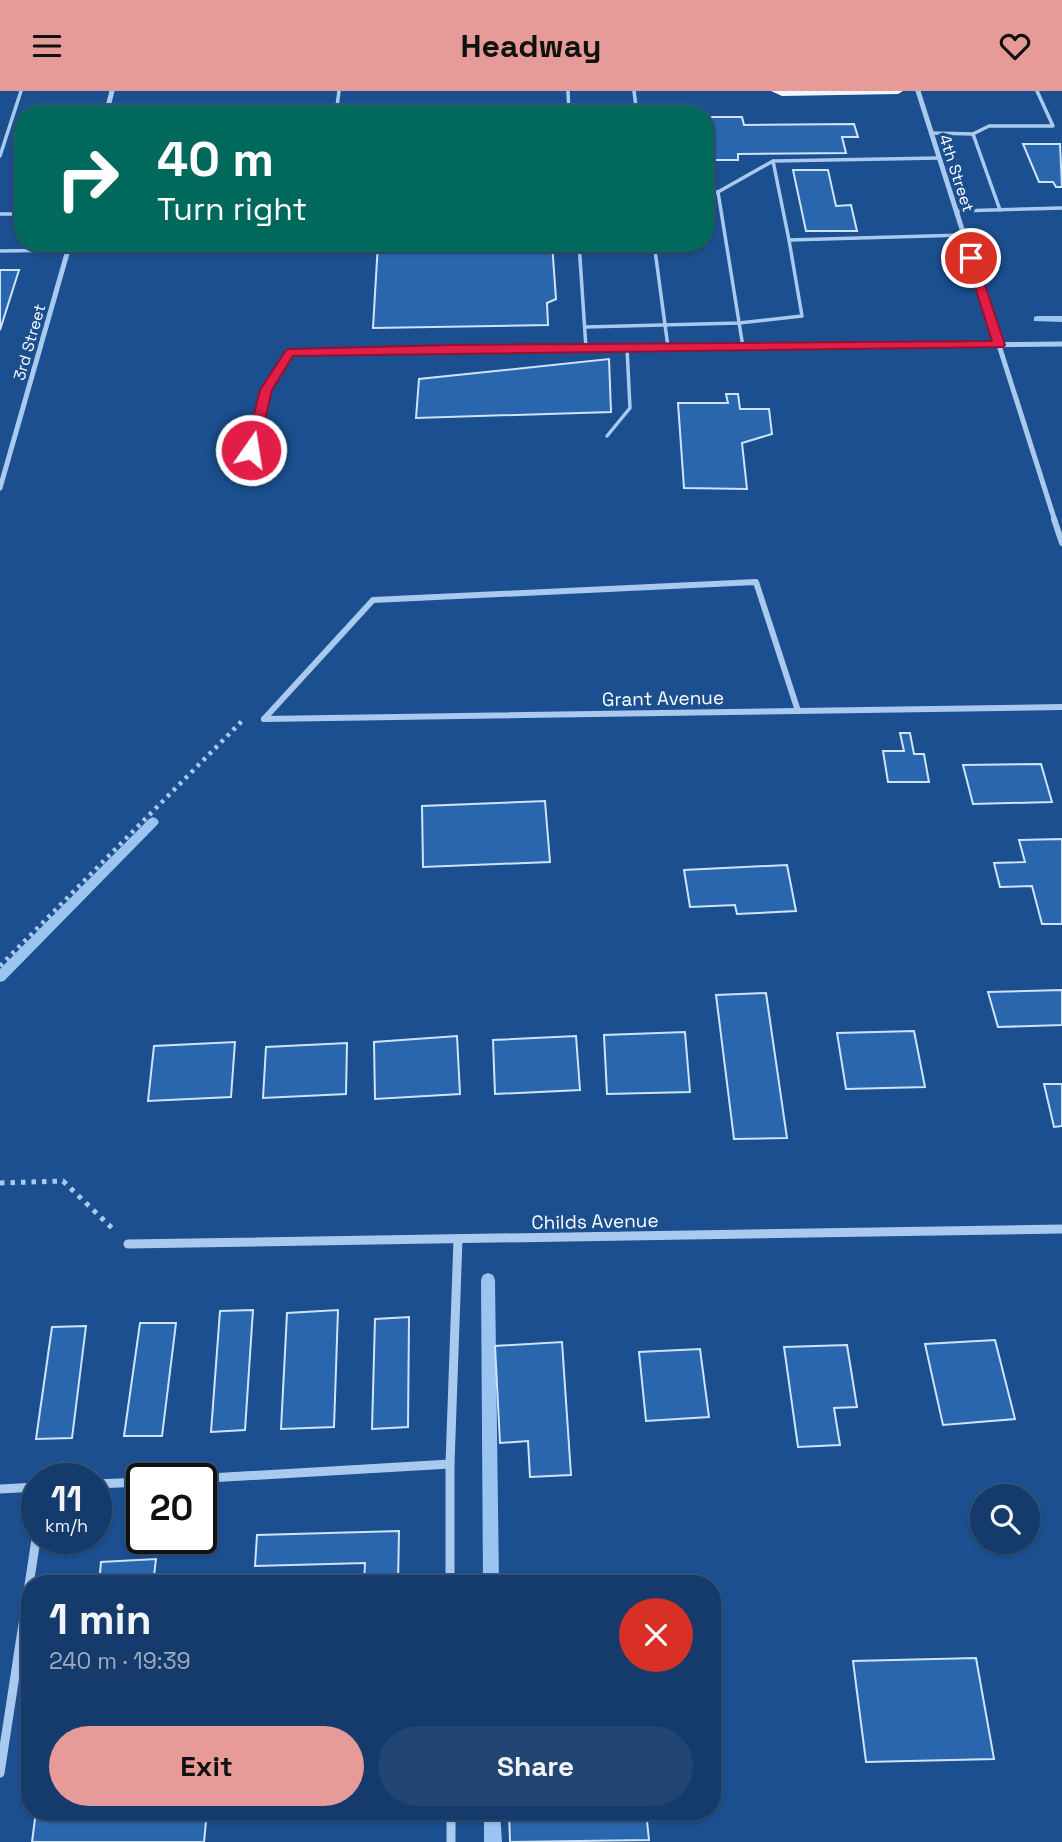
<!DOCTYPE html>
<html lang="en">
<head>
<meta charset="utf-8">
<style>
	:root { --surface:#143b6b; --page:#214673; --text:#f1f3f6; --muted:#9dadc1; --line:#33557e; --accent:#e69b98 }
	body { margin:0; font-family:"Space Grotesk",sans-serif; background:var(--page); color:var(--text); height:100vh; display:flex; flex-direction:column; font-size:26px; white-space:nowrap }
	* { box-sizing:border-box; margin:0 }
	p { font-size:23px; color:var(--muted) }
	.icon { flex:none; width:38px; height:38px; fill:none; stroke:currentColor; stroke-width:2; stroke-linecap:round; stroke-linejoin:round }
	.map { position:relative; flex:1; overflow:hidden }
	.panel { position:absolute; left:21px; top:1484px; width:700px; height:245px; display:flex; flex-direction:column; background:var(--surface); border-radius:28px; box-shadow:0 2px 5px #0004,0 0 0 2px var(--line) }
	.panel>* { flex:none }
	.guide { position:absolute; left:14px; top:14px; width:700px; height:147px; border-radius:28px; box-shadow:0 2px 5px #0004,0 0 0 2px var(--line); background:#00695c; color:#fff; overflow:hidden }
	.fabs { position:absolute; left:970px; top:1393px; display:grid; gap:14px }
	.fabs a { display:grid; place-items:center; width:70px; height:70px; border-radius:50%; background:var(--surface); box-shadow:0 2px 5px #0004,0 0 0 2px var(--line); font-size:35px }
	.speed { position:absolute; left:21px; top:1372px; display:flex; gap:14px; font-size:35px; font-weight:700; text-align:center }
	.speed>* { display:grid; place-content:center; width:91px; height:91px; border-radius:50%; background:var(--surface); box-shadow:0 2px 5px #0004,0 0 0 2px var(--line); line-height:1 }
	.speed small { font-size:18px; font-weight:400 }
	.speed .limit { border:4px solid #111; border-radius:10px; background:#fff; color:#111 }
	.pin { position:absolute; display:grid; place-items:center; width:60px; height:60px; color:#fff; margin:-30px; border:4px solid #fff; border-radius:50%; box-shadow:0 2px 7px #0007 }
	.me { position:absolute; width:77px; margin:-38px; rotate:13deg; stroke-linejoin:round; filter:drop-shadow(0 0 5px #0008) }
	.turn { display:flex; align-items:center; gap:24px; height:147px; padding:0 28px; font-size:32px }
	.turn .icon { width:91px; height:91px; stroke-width:2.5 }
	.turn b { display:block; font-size:49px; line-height:60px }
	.round { display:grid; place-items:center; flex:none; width:74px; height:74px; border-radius:37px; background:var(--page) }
	.summary { display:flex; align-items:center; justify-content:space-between; height:119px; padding:0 28px }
	h1 { font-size:42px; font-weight:700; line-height:52px }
	.action { display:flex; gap:14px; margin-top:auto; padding:14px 28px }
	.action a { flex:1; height:80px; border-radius:42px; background:var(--accent); color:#111; font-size:28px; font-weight:700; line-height:80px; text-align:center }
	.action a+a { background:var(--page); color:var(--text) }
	header { display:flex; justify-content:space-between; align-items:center; height:91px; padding:0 28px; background:var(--accent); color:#111; font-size:32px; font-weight:700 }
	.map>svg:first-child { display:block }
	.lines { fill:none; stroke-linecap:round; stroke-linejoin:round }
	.stream { fill:#9cc4f0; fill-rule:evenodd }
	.building { fill:#2a66ad; stroke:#cfe3fa; stroke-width:2 }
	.path-far1 { stroke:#a9c9ee; stroke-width:4.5; stroke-dasharray:3.5 5; stroke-linecap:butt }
	.path { stroke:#a9c9ee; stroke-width:5; stroke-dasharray:4.5 6; stroke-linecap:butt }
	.lane { stroke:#a9c9ee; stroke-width:3.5 }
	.street-far2 { stroke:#a9c9ee; stroke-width:5 }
	.street-far1 { stroke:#a9c9ee; stroke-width:6 }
	.street { stroke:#a9c9ee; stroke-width:9 }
	.primary { fill:#f0f6ff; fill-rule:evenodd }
	.route { fill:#e11d48; stroke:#92132f; stroke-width:2 }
	.labels { text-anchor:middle; stroke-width:7; stroke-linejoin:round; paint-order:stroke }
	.far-street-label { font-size:16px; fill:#fff; stroke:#1b4f8f }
	.street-label { font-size:19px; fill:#fff; stroke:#1b4f8f }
</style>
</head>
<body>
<header><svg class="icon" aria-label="menu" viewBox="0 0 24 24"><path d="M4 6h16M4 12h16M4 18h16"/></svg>Headway<svg class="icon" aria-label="heart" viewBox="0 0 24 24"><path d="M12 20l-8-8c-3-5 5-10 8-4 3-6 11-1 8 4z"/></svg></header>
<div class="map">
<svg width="1062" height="1751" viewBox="0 0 1062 1751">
	<rect width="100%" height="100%" fill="#1b4f8f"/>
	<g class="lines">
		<g class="stream">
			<path d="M 1037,225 L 1062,225 L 1062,231 L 1034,230 L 1034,226 Z"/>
			<path d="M 153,726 L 157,728 L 159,731 L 157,734 L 4,890 L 0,891 L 0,878 L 149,728 Z"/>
			<path d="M 488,1182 L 493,1184 L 495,1189 L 499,1493 L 483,1493 L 481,1189 L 483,1184 Z"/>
			<path d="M 484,1720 L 500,1720 L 502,1751 L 484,1751 Z"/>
		</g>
	</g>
	<g class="building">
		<path d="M 705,26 L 742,26 L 744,34 L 854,33 L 858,46 L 842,46 L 846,62 L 738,63 L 738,69 L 705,69 Z"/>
		<path d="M 1023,53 L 1060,53 L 1062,96 L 1056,96 L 1053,91 L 1039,91 Z"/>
		<path d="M 793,79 L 828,79 L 836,115 L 851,114 L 857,140 L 806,140 Z"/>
		<path d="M 378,152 L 552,152 L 556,208 L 547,212 L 548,234 L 373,237 Z"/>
		<path d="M 0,179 L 19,179 L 0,239 Z"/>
		<path d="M 609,268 L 611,321 L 416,327 L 419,288 Z"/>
		<path d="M 726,303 L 738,303 L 740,318 L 769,318 L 772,343 L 742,352 L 747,398 L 684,397 L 678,312 L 728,312 Z"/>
		<path d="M 900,642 L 910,642 L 914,663 L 924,663 L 929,691 L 888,691 L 883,660 L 904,660 Z"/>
		<path d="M 1041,673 L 1052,711 L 973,713 L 963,674 Z"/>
		<path d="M 545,710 L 550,771 L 423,776 L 422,715 Z"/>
		<path d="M 1062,748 L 1062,833 L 1042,833 L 1032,795 L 1000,796 L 994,772 L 1025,771 L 1019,749 Z"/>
		<path d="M 787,774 L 796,820 L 737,823 L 735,814 L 690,816 L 684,779 Z"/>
		<path d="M 1062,899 L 1062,934 L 998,936 L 988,901 Z"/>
		<path d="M 766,902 L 787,1047 L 734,1048 L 716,904 Z"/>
		<path d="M 914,940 L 925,996 L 846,998 L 837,942 Z"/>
		<path d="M 685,941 L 690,1001 L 607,1003 L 604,944 Z"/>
		<path d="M 457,945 L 460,1003 L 375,1008 L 374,951 Z"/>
		<path d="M 576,945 L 580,999 L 495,1003 L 493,949 Z"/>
		<path d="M 235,951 L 231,1006 L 148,1010 L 154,955 Z"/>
		<path d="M 347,952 L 346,1003 L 263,1007 L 266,956 Z"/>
		<path d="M 1044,993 L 1062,993 L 1062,1035 L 1054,1036 Z"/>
		<path d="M 253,1219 L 245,1339 L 211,1341 L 220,1220 Z"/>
		<path d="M 338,1219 L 334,1336 L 281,1338 L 287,1222 Z"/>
		<path d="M 409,1226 L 408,1336 L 372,1338 L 375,1228 Z"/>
		<path d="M 140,1232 L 176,1232 L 162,1345 L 124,1345 Z"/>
		<path d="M 86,1235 L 72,1347 L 36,1348 L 52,1236 Z"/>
		<path d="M 995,1249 L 1015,1328 L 943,1334 L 925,1253 Z"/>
		<path d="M 562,1251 L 571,1384 L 530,1386 L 528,1350 L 500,1352 L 495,1255 Z"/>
		<path d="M 847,1254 L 857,1316 L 834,1317 L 840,1354 L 798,1356 L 784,1256 Z"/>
		<path d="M 700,1258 L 709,1326 L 646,1330 L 639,1261 Z"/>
		<path d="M 399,1440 L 398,1493 L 364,1493 L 365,1472 L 255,1475 L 257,1444 Z"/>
		<path d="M 156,1468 L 153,1493 L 99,1493 L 101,1471 Z"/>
		<path d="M 976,1567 L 994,1668 L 866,1671 L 853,1570 Z"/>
		<path d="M 36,1720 L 207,1720 L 204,1751 L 32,1751 Z"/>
		<path d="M 338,1720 L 395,1720 L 395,1721 L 338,1726 Z"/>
		<path d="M 509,1720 L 646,1720 L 649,1749 L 510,1751 Z"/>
	</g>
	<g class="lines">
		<path class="path-far1" d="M 0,875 L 243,629"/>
		<path class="path" d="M 0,1092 L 63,1090 L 113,1138"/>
		<g class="lane">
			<path d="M 568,0 L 569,23"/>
			<path d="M 634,0 L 637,23"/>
			<path d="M 336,23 L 339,0"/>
			<path d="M 931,42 L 973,43 L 989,35 L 1053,35 L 1037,0"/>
			<path d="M 973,43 L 1000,119"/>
			<path d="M 0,65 L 21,0"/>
			<path d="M 773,70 L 789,149 L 964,144"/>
			<path d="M 705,101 L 718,101 L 773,70 L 939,67"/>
			<path d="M 718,101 L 743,256"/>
			<path d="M 956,120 L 1062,117"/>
			<path d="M 0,123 L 23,123"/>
			<path d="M 579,152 L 586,257"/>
			<path d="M 654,152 L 668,256"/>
			<path d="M 0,160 L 68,159"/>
			<path d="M 585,236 L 739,232 L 802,225 L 789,149"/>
			<path d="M 607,345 L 630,317 L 627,257"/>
			<path d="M 251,359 L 266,299 L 290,261 L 477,258"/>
		</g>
		<g class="street-far2">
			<path d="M 918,0 L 1055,430"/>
			<path d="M 106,23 L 112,0"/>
			<path d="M 477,258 L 1062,253"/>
			<path d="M 0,397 L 70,152"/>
		</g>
		<g class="street-far1">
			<path d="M 1054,428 L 1062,452"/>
			<path d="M 264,628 L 1062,616"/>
			<path d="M 264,628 L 373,509 L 756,491 L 798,620"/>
		</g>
		<g class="street">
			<path d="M 128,1153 L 1062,1138"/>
			<path d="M 192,1388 L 450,1373"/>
			<path d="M 96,1393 L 142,1391"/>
			<path d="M 0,1398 L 37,1396"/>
			<path d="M 450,1493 L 450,1373 L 458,1148"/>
			<path d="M 0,1682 L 37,1442"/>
			<path d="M 451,1720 L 451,1751"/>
		</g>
		<path class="primary" d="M 771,0 L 903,0 L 898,3 L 782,5 Z"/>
	</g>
	<path class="route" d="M 971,163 L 976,167 L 1005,254 L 1003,256 L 293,265 L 272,299 L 258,359 L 251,363 L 245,359 L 260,299 L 286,259 L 290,258 L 452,254 L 992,250 L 966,167 Z"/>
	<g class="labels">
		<g class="far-street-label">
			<text transform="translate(957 82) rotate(72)" y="6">4th Street</text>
			<text transform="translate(29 251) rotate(-74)" y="6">3rd Street</text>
		</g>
		<g class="street-label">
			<text transform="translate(663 607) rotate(-1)" y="7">Grant Avenue</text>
			<text transform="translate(595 1130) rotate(-1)" y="7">Childs Avenue</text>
		</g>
	</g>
</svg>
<div class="fabs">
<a><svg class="icon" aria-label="search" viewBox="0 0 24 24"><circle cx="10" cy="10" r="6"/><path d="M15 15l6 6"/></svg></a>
</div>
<div class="speed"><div>11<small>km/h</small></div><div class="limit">20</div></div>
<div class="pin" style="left:971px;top:167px;background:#d93025"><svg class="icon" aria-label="arrive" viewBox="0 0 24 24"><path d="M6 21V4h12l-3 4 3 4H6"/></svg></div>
<svg class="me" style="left:251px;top:359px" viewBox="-20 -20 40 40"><circle r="17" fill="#e11d48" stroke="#fff" stroke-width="3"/><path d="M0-11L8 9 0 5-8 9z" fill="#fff"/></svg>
<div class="guide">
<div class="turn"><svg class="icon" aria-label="right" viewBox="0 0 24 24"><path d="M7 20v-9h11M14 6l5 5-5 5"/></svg><div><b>40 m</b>Turn right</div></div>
</div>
<section class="panel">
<div class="summary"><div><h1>1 min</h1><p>240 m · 19:39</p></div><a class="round" style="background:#d93025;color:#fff"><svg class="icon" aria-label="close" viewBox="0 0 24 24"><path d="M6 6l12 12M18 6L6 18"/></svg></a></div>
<div class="action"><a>Exit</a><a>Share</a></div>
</section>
</div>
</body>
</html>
